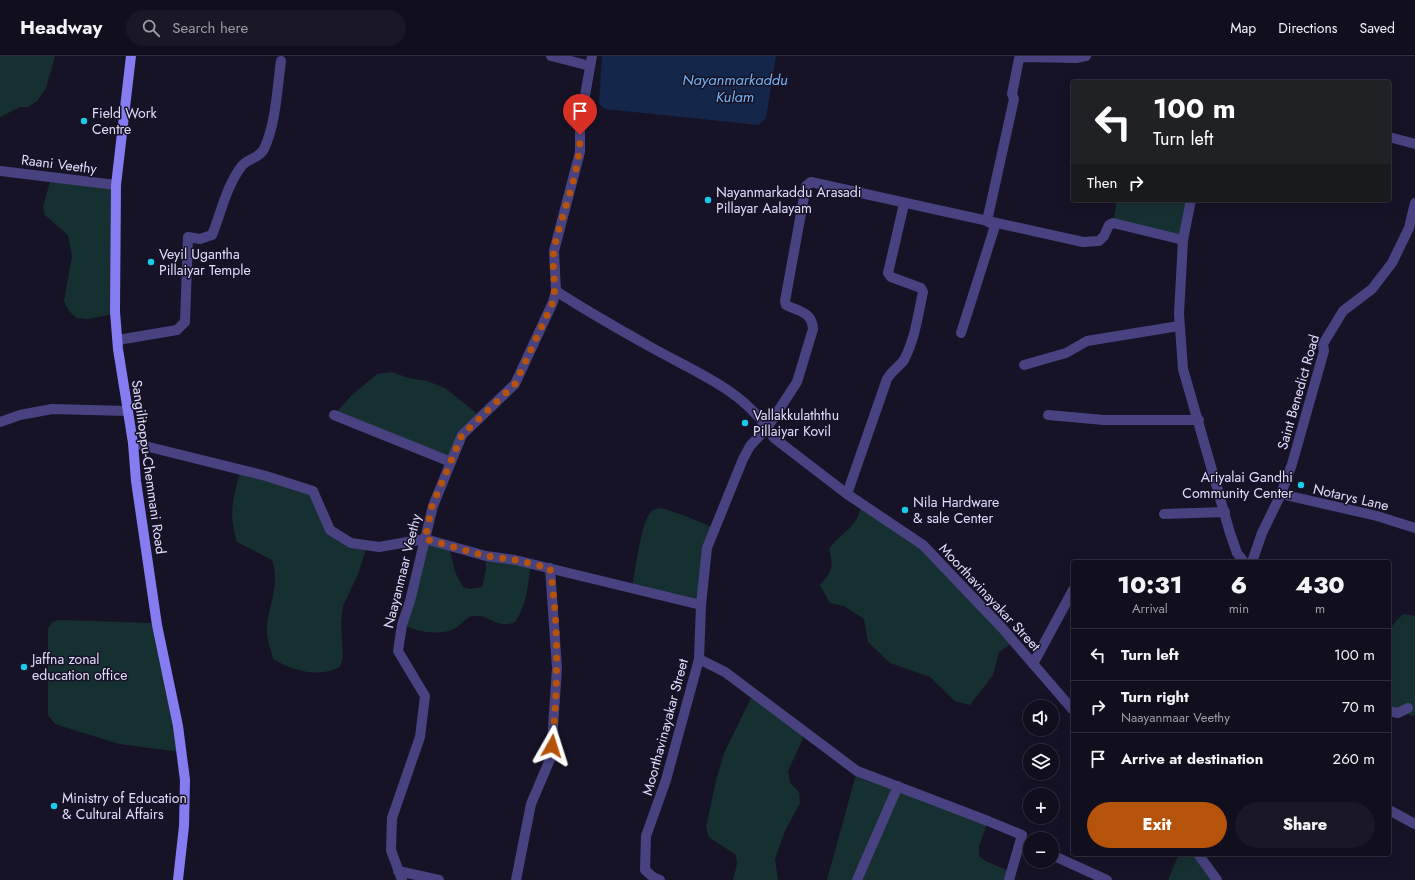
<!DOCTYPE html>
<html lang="en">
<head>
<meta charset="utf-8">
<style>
	:root { --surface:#110e1d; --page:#1a1726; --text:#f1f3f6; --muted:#9c9ca4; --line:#302e3b; --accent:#b45309 }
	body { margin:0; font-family:Jost,sans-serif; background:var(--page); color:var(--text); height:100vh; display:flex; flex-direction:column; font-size:15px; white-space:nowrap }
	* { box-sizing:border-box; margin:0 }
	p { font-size:13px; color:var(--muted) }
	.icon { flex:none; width:22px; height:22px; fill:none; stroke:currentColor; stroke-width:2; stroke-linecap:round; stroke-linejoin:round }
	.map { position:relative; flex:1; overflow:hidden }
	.details { position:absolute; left:1071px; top:504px; width:320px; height:296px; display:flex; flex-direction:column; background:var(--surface); border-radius:4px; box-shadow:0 4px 16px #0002,0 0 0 1px var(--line) }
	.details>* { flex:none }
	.top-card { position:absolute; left:1071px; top:24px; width:320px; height:122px; border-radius:4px; box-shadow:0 4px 16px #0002,0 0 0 1px var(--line); background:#202124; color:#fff; overflow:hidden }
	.buttons { position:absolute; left:1023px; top:644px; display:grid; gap:8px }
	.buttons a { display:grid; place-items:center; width:36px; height:36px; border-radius:50%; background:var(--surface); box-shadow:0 4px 16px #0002,0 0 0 1px var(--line); font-size:20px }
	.pin { position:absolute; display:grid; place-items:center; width:34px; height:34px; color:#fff; margin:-41px -17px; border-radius:50% 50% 50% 0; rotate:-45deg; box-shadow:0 0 4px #0007 }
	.pin .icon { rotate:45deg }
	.me { position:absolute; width:44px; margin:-22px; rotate:6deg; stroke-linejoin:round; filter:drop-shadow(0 0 3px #0008) }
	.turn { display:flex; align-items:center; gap:14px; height:84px; padding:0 16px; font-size:18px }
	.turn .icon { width:52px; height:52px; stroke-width:2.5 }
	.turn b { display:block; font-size:28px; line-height:34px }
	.then { display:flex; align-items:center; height:38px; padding:0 16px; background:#0003; gap:8px; font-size:15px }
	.eta { display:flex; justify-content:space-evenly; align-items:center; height:68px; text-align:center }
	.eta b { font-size:24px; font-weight:800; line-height:28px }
	.action { display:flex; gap:8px; margin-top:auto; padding:8px 16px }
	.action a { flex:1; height:46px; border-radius:24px; background:var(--accent); color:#fff; font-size:16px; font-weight:800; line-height:46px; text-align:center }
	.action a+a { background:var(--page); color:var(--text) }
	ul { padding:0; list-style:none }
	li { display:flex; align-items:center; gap:12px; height:52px; padding:0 16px; border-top:1px solid var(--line) }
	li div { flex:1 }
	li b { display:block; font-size:15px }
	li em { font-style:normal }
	header { display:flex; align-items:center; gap:24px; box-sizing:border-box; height:56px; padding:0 20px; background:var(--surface); border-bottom:1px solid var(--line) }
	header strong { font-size:19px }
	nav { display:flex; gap:22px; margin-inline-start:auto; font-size:14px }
	.search { width:280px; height:36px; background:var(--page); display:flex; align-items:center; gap:10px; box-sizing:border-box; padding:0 14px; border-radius:22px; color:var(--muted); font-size:15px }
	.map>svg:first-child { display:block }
	.green { fill:#163031 }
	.water { fill:#14264a }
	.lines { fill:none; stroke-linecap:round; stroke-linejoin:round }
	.street { stroke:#484281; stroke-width:10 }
	.secondary { stroke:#857cf2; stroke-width:10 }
	.route { stroke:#b45309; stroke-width:7; stroke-dasharray:0 12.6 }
	.poi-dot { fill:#1bcbe9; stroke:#171327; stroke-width:1.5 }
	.labels { text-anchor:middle; stroke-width:3; stroke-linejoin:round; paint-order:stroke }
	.poi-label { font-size:14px; fill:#e1dcfc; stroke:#171327; text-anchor:start }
	.street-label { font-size:14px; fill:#e1dcfc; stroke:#171327 }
	.water-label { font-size:15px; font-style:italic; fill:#74b2f1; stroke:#171327 }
</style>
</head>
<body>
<header>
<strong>Headway</strong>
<div class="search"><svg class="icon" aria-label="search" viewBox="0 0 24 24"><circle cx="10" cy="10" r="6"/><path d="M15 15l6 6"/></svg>Search here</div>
<nav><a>Map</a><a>Directions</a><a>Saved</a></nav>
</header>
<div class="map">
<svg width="1415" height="824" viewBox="0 0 1415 824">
	<rect width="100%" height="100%" fill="#171327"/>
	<g class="green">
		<path d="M 0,0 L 55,0 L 46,32 L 37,45 L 28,51 L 20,51 L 0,61 Z"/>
		<path d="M 51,122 L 116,129 L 113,258 L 88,263 L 77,262 L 69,255 L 64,245 L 72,200 L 68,179 L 45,159 L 43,151 Z"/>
		<path d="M 1117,144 L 1191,144 L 1183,184 L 1113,167 Z"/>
		<path d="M 392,316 L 408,322 L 427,325 L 445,332 L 481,361 L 462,379 L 451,406 L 334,359 L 352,339 L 377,318 Z"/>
		<path d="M 241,413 L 313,435 L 330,474 L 367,489 L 359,516 L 343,550 L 341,566 L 343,602 L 340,611 C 317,622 294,615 273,603 C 271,594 267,584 267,575 C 267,550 281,531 272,504 L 237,486 C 228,456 233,443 241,413 Z"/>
		<path d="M 861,447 L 923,489 L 1014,586 L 999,596 L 993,619 L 970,649 L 955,645 L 930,621 L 890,607 L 868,586 L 864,563 L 844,550 L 830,547 L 820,529 C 832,515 834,511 829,493 C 843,474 859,472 861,447 Z"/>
		<path d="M 661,452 L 683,459 L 714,472 L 701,549 L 632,531 C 636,513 640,471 650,457 C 653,453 657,453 661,452 Z"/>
		<path d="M 425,483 L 449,490 L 455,516 L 463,531 L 470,533 L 482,531 L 486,514 L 486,500 L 531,508 C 528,528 527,549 515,566 C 496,574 490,558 474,560 C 467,560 462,568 456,572 C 440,581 417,575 402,569 Z"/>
		<path d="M 1403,558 L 1415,560 L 1415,659 L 1411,660 L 1389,649 L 1389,573 Z"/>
		<path d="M 59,564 L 151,567 L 157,569 L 181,696 L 119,688 L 55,668 L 48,659 L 48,573 L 52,566 Z"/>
		<path d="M 754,636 L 805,678 L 788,715 L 790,727 L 799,736 L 800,747 L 785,775 L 775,803 L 778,824 L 733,824 L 737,808 L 736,799 L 709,781 L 706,771 L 716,725 L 724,697 Z"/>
		<path d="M 857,715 L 988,765 L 979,790 L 979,800 L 985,805 L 1012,816 L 1009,824 L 827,824 Z"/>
		<path d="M 1179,798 L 1198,798 L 1217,824 L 1168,824 Z"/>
	</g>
	<path class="water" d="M 602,0 L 776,0 L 766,62 L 759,69 L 605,53 L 599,48 Z"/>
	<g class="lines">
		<g class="street">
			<path d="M 551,0 L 590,10"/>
			<path d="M 1389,81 L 1415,88"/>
			<path d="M 0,115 L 116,129"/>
			<path d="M 1191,144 L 1183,184 L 1179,258 L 1183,313 L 1230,477 L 1237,497 L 1244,506"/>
			<path d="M 556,235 C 588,256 622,275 656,294 C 696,316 741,334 767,372 L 797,326 L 813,273 C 812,256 800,256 786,249 L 785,245 L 806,130 L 811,126 L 1083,186 L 1099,185 L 1104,180 L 1109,169 L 1113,167 L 1183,184"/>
			<path d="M 961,277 L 995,170 L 987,165 L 1014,43 L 1012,38 L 1019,3 L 1023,1 L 1076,2 L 1086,0"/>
			<path d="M 118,284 L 177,274 L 185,266 L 188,181 L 200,183 L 212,179 C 221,157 226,131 241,111 C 247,102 259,103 264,93 C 276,67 277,34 281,5"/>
			<path d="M 1024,309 L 1066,297 L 1087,285 L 1179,270"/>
			<path d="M 334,359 L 451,406"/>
			<path d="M 1048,359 L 1104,364 L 1199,364"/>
			<path d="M 0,366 L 20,359 L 52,353 L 128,355"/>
			<path d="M 133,387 L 266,420 L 313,435 L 330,474 L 351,487 L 379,491 L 425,483 L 486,500 L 515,504 L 701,549"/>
			<path d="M 847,438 L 887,323 C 893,313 899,311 904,304 C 915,283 918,259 923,236 L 921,232 L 891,221 L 888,217 L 904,148"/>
			<path d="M 1281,438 L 1377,460 L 1415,472"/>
			<path d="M 1164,458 L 1225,456"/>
			<path d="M 1252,506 L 1262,477 L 1281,438 L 1292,408 L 1324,295 L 1323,288 L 1343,255 L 1372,233 L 1392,207 L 1409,172 L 1415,147"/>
			<path d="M 699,603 L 725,616 L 857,715 L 988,765 L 1022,779 L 1009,824"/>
			<path d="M 1033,608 L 1073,534"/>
			<path d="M 1389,655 L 1398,657 L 1408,652"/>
			<path d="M 1389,754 L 1415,768"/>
			<path d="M 1198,798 L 1217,824"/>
			<path d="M 1052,799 L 1107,824"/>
			<path d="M 398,815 L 439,824"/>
			<path d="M 402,824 L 391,794 L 392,762 L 420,681 L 425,640 L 398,595 L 402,569 L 410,545 L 433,450 L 462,379 L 515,328 L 553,246 L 556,235 L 554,195 L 580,96 L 580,68 L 592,0"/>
			<path d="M 516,824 L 531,748 L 551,701 L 557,612 L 550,512"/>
			<path d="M 660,824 L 653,821 L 645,814 L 646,780 L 666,724 L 699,603 L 701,549 L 707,492 L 743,403 L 750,390 L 767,372 L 774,382 L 847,438 L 923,489 L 1003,573 L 1073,654"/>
			<path d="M 857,824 L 898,730"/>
		</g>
		<path class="secondary" d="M 131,0 L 116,129 L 115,256 L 118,293 L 133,387 L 136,425 L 157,569 L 178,670 L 185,724 L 184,770 L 178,824"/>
	</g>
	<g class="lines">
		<path class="route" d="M 552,690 C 558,631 559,570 550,512 L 515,504 L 486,500 L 425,483 L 432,450 L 462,379 L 515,328 L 553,246 C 557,228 551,211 554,193 C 562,155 580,118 580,79"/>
	</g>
	<g class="poi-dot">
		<circle cx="84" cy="65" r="4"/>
		<circle cx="708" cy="144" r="4"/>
		<circle cx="151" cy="206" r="4"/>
		<circle cx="745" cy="367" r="4"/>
		<circle cx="1301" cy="429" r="4"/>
		<circle cx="905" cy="454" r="4"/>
		<circle cx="24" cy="611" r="4"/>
		<circle cx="54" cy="750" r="4"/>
	</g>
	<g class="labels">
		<g class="poi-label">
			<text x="92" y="62">Field Work<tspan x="92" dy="16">Centre</tspan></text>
			<text x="716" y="141">Nayanmarkaddu Arasadi<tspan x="716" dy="16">Pillayar Aalayam</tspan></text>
			<text x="159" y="203">Veyil Ugantha<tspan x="159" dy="16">Pillaiyar Temple</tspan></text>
			<text x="753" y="364">Vallakkulaththu<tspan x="753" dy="16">Pillaiyar Kovil</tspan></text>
			<text x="1293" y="426" text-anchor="end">Ariyalai Gandhi<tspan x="1293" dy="16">Community Center</tspan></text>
			<text x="913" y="451">Nila Hardware<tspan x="913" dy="16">&amp; sale Center</tspan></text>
			<text x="32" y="608">Jaffna zonal<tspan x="32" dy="16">education office</tspan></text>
			<text x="62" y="747">Ministry of Education<tspan x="62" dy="16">&amp; Cultural Affairs</tspan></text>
		</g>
		<g class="street-label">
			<text transform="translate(59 108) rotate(7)" y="5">Raani Veethy</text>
			<text transform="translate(1298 336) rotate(-74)" y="5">Saint Benedict Road</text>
			<text transform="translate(149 411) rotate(82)" y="5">Sangilitoppu-Chemmani Road</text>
			<text transform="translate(1351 441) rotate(13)" y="5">Notarys Lane</text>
			<text transform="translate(402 515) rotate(-76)" y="5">Naayanmaar Veethy</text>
			<text transform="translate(990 541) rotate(47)" y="5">Moorthavinayakar Street</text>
			<text transform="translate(665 671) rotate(-75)" y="5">Moorthavinayakar Street</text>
		</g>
		<g class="water-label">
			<text x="735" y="29">Nayanmarkaddu<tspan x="735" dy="17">Kulam</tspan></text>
		</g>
	</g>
</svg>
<div class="buttons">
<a><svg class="icon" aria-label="sound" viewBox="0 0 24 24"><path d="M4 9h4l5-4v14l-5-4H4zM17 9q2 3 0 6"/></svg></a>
<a><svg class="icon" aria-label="layers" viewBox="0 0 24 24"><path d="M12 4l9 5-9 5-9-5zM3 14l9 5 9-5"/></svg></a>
<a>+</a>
<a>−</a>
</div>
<div class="pin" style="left:580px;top:79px;background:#d93025"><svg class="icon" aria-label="arrive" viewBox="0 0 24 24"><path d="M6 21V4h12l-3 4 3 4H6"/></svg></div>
<svg class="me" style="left:552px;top:690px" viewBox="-20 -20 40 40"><path d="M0-17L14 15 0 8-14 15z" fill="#b45309" stroke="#fff" stroke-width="4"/></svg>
<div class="top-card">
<div class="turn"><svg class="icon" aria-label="left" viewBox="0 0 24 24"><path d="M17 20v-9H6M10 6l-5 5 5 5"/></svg><div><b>100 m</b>Turn left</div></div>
<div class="then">Then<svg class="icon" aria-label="right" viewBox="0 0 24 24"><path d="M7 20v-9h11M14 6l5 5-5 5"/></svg></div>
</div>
<section class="details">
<div class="eta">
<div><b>10:31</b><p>Arrival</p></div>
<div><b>6</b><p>min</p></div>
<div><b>430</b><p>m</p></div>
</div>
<ul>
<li><svg class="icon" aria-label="left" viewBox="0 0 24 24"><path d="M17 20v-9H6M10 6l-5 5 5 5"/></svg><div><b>Turn left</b></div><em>100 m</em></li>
<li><svg class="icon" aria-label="right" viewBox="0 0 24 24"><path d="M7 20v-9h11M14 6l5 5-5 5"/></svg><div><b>Turn right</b><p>Naayanmaar Veethy</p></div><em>70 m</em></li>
<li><svg class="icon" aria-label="arrive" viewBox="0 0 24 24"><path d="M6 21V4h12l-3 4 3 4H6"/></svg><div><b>Arrive at destination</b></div><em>260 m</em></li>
</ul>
<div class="action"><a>Exit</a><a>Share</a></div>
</section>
</div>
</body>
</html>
